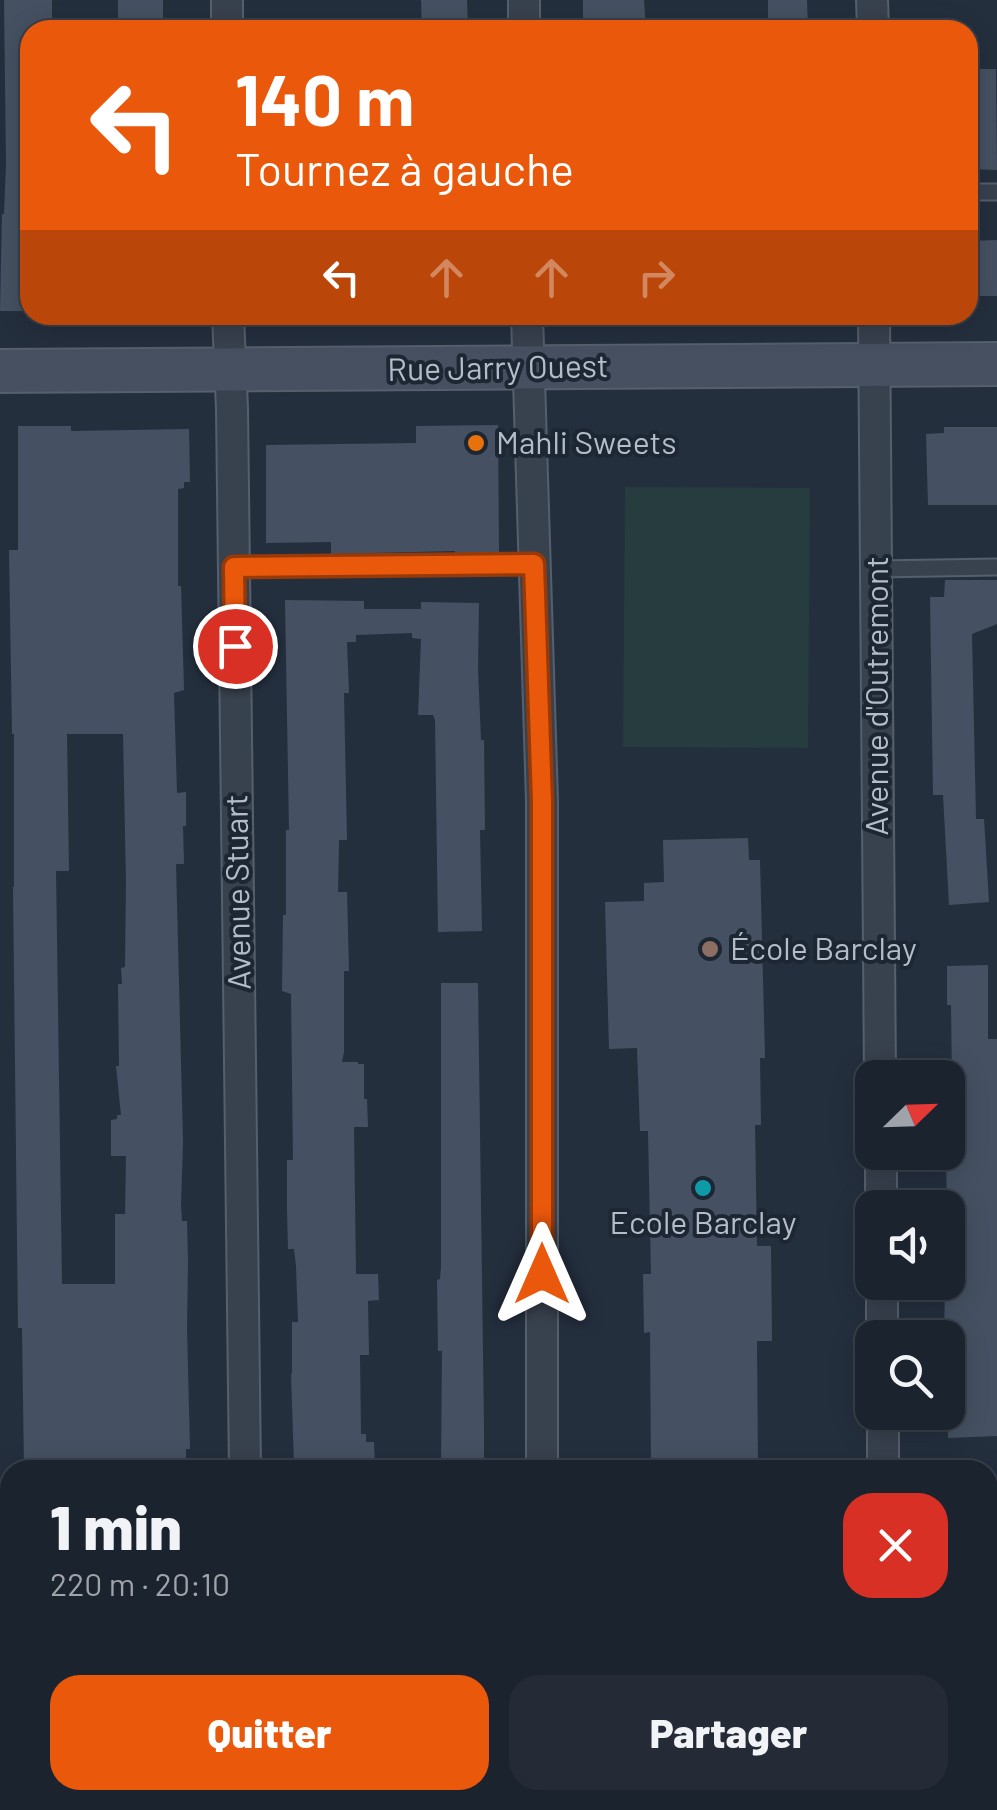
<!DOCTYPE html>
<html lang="fr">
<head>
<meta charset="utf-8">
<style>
	:root { --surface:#1b232e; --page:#242b36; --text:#f1f3f6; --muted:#a0a4aa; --line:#39404a; --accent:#ea580c }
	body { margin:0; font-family:Barlow,sans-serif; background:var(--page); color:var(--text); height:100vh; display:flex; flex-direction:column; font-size:38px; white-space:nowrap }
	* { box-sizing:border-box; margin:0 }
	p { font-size:32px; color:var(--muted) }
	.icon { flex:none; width:55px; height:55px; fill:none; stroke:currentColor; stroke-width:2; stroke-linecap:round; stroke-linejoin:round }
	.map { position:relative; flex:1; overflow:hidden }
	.details { position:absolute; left:0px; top:1460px; width:998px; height:350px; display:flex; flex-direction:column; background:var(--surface); border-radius:30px 30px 0 0; box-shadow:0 5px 25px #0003,0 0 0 2px var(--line) }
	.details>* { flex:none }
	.hud { position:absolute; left:20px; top:20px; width:958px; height:305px; border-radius:30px; box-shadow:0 5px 25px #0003,0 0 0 2px var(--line); background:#ea580c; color:#fff; overflow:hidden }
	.needle { width:65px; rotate:67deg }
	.fabs { position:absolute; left:855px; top:1060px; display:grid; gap:20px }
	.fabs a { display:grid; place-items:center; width:110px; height:110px; border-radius:20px; background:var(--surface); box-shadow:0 5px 25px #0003,0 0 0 2px var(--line); font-size:50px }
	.pin { position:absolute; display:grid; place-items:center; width:85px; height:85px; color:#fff; margin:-42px; border:5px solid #fff; border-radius:50%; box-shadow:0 2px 10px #0007 }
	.me { position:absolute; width:110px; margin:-55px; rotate:0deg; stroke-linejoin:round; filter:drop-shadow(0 0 8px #0008) }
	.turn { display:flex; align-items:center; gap:35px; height:210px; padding:0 50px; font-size:45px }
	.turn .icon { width:130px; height:130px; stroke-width:2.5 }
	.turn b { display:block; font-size:70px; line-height:85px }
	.lanes { display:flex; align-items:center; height:95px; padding:0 50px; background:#0003; justify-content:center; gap:50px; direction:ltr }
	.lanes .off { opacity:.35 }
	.round { display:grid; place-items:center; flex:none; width:105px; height:105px; border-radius:30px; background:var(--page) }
	.overview { display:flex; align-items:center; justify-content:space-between; height:170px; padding:0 50px }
	h1 { font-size:60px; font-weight:800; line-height:75px }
	.action { display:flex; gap:20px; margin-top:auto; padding:20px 50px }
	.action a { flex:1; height:115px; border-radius:30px; background:var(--accent); color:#fff; font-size:40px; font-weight:800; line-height:115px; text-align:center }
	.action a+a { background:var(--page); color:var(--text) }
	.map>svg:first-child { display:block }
	.garden { fill:#263c3f }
	.building { fill:#455162; fill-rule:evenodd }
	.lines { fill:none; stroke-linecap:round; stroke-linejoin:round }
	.lane-casing { stroke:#565f6c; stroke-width:19 }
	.street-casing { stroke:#565f6c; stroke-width:34 }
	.secondary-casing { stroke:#565f6c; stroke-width:46 }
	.lane { stroke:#38414e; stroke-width:15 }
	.street { stroke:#38414e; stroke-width:30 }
	.secondary { stroke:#465061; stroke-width:42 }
	.route-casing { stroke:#983908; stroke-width:25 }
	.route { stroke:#ea580c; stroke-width:18 }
	.food-dot { fill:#e8710a; stroke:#1d2633; stroke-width:4 }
	.education-dot { fill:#8d6e63; stroke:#1d2633; stroke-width:4 }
	.culture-dot { fill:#0f9aa8; stroke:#1d2633; stroke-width:4 }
	.labels { text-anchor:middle; stroke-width:8; stroke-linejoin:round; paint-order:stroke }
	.street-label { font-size:32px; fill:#b4bcc9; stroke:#1d2633 }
	.poi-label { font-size:32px; fill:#b4bcc9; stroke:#1d2633; text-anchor:start }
</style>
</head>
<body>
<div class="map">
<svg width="997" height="1810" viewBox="0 0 997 1810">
	<rect width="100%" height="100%" fill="#242f3e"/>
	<path class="garden" d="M 625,487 L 810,488 L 808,748 L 623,747 Z"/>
	<g class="building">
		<path d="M 4,0 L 52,0 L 52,30 L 30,30 L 30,311 L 0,311 L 2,214 L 4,214 L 6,165 Z"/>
		<rect x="118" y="0" width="45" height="30"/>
		<path d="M 421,0 L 467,0 L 468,30 L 422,30 Z"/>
		<path d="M 583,0 L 644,0 L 646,30 L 583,30 Z"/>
		<path d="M 768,0 L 807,0 L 808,30 L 768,30 Z"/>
		<path d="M 968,69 L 996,69 L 997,170 L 968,169 Z"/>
		<path d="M 997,240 L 997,296 L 968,296 L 968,241 Z"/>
		<path d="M 498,425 L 499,553 L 455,554 L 455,551 L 331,554 L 331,542 L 266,543 L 266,445 L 416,443 L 416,426 Z"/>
		<path d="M 18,426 L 71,426 L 71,431 L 189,429 L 190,482 L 184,482 L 184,488 L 178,489 L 178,586 L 181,586 L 184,690 L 174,693 L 177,793 L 186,792 L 186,826 L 183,826 L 184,864 L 176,864 L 183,1142 L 181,1204 L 182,1221 L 187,1221 L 188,1261 L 187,1328 L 190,1449 L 186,1449 L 186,1467 L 24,1470 L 22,1328 L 18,1328 L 13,887 L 14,887 L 14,734 L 12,734 L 9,550 L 18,550 ZM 67,734 L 123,734 L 126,881 L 125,967 L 121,968 L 122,984 L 118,984 L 119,1066 L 116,1066 L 121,1115 L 117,1115 L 117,1119 L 111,1120 L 111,1156 L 126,1156 L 125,1214 L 115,1214 L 115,1284 L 62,1284 L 56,871 L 69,871 Z"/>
		<path d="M 944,427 L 997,427 L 997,505 L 928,505 L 926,434 L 944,433 Z"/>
		<path d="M 945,580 L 997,580 L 997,624 L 972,634 L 976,819 L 984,819 L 989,902 L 949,905 L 943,795 L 933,795 L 930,597 L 944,597 Z"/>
		<path d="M 285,600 L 364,601 L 364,609 L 421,609 L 421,602 L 479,603 L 478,669 L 481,740 L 484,740 L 485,830 L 480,830 L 482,931 L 438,932 L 435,720 L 433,715 L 418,715 L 421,639 L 412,638 L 412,633 L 356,635 L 356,642 L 347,642 L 349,693 L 344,693 L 347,840 L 339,840 L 338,892 L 347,892 L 349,971 L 344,971 L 344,1052 L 342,1062 L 358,1062 L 358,1064 L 364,1064 L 364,1099 L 367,1099 L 368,1127 L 354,1127 L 356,1274 L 378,1274 L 379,1300 L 368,1301 L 369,1355 L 360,1355 L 361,1434 L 366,1434 L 366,1442 L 374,1442 L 375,1470 L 296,1470 L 294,1465 L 291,1374 L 292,1374 L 292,1322 L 298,1322 L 296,1266 L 294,1249 L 288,1249 L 287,1209 L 287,1160 L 293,1160 L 291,994 L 282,991 L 283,915 L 286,915 L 286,830 L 289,830 Z"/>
		<path d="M 748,838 L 749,860 L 760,860 L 765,1058 L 760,1058 L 761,1125 L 755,1125 L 757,1246 L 771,1246 L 772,1341 L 757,1341 L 758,1470 L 651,1470 L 650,1332 L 644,1333 L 643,1274 L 651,1274 L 648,1131 L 640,1131 L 637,1048 L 609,1049 L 605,902 L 644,901 L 644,883 L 664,882 L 663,840 Z"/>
		<path d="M 988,965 L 988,1039 L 997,1039 L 997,1436 L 948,1438 L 948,1338 L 944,1338 L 945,1285 L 948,1285 L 946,1152 L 948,1080 L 952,1080 L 951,1005 L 947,1005 L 947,966 Z"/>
		<path d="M 441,983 L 478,983 L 484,1428 L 484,1463 L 474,1464 L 474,1470 L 441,1470 L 442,1351 L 438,1351 L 437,1280 L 440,1279 L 441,1267 Z"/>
	</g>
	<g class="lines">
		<g class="lane-casing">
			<g id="lane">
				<path d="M 968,192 L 997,192"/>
				<path d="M 234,567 L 534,564"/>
				<path d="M 876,569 L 997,567"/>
				<path d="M 988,1489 L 997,1489"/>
			</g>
		</g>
		<g class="street-casing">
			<g id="street">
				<path d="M 227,0 L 227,30"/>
				<path d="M 524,0 L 524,30"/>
				<path d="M 872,0 L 873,30"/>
				<path d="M 228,315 L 232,409 L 245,1470"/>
				<path d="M 527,315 L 542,801 L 542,1470"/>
				<path d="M 874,315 L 880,1078"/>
				<path d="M 881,1152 L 881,1208"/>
				<path d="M 882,1282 L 882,1338"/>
				<path d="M 883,1412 L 883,1470"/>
				<path d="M 988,1675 L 997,1675"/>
				<path d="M 0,1684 L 10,1684"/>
				<path d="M 250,1800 L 250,1810"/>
				<path d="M 543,1800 L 544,1810"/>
				<path d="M 886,1800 L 886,1810"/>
			</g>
		</g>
		<g class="secondary-casing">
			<path id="secondary" d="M 0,371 L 997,364"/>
		</g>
		<use href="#lane" class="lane"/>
		<use href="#street" class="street"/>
		<use href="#secondary" class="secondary"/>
	</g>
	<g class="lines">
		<g class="route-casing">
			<path id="route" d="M 235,646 L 234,567 L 534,564 L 542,802 L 542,1274"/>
		</g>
		<use href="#route" class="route"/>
	</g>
	<circle class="food-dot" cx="476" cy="443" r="10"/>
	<circle class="education-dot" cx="710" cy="949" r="10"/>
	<circle class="culture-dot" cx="703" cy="1188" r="10"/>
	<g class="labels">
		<g class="street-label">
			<text transform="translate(498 368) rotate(-1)" y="11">Rue Jarry Ouest</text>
			<text transform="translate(877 696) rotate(-90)" y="11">Avenue d'Outremont</text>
			<text transform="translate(238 892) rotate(-91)" y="11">Avenue Stuart</text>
		</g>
		<g class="poi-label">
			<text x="496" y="454">Mahli Sweets</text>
			<text x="730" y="960">École Barclay</text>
			<text x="703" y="1234" text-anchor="middle">Ecole Barclay</text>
		</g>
	</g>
</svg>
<div class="fabs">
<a><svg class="needle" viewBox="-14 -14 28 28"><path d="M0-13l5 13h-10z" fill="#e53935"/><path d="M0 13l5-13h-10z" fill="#a0a4aa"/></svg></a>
<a><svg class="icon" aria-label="sound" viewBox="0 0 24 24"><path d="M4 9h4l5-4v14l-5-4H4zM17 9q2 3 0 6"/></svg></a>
<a><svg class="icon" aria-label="search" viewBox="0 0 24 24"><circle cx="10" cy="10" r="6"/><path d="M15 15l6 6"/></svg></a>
</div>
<div class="pin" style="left:235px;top:646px;background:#d93025"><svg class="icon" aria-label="arrive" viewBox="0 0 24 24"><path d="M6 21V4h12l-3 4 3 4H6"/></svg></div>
<svg class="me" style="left:542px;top:1274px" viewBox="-20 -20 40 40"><path d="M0-17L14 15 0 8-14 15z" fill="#ea580c" stroke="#fff" stroke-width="4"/></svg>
<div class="hud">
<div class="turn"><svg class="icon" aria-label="left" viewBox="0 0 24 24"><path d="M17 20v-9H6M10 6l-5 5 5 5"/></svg><div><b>140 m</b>Tournez à gauche</div></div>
<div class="lanes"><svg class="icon" aria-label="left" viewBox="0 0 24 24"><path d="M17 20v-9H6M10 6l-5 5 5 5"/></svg><svg class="icon off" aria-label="ahead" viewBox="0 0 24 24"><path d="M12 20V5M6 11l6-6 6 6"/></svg><svg class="icon off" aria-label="ahead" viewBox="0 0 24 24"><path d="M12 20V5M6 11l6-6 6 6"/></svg><svg class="icon off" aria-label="right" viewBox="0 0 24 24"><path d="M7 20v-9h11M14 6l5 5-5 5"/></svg></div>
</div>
<section class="details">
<div class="overview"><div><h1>1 min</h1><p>220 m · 20:10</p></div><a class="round" style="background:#d93025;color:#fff"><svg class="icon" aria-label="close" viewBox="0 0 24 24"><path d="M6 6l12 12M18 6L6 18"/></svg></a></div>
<div class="action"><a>Quitter</a><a>Partager</a></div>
</section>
</div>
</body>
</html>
